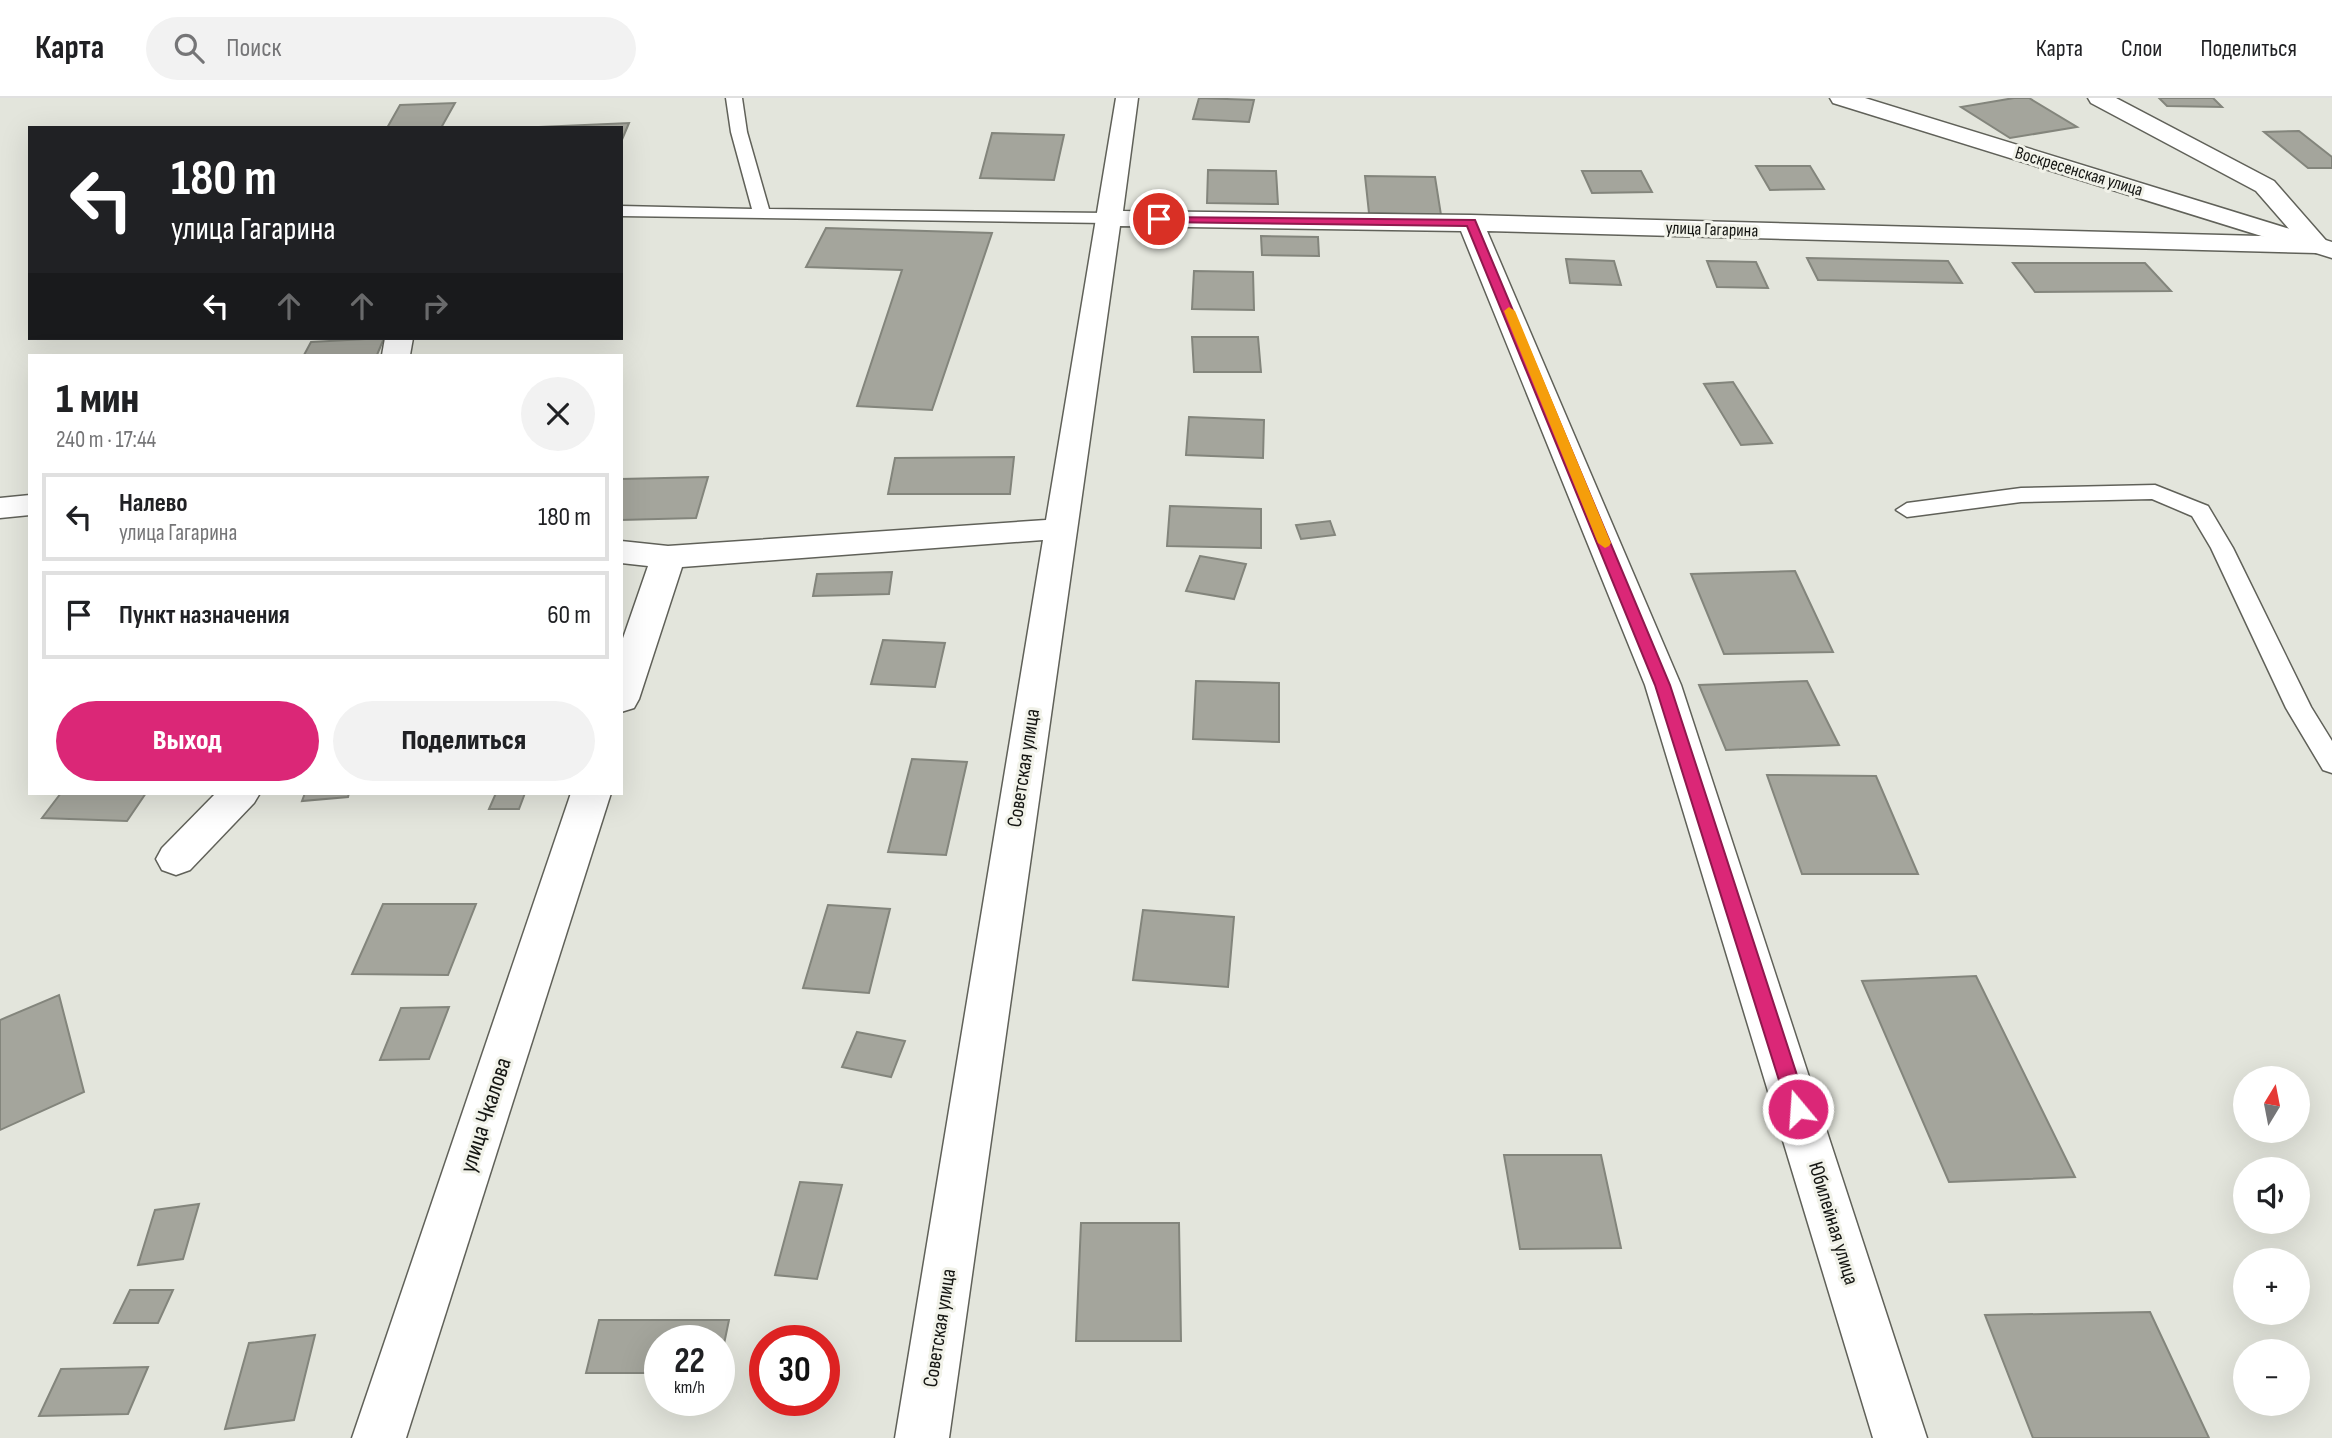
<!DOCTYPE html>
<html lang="ru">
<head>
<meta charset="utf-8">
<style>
	:root { --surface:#fff; --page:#f2f2f2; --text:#202124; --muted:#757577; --line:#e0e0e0; --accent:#db2777 }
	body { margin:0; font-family:"Sofia Sans Condensed",sans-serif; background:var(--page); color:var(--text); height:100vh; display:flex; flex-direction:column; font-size:26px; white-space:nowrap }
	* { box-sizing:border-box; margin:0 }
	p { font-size:23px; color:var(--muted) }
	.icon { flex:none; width:38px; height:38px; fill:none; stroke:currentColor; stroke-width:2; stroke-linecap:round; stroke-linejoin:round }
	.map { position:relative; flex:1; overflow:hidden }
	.side { position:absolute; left:28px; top:256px; width:595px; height:441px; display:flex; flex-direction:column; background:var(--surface); border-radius:0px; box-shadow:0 7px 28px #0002 }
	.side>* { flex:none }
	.guide { position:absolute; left:28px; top:28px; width:595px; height:214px; border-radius:0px; box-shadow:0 7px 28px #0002; background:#202124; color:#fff; overflow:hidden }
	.needle { width:46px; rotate:10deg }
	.buttons { position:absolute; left:2233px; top:968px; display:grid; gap:14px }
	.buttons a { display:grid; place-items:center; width:77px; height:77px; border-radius:50%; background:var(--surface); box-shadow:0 7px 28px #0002; font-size:35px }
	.speed { position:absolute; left:644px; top:1227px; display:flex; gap:14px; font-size:35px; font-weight:700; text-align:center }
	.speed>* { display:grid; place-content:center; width:91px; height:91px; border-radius:50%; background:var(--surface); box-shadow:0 7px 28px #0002; line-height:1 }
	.speed small { font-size:18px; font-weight:400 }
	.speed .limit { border:10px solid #d22; background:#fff; color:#111 }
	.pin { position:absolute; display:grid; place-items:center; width:60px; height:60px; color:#fff; margin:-30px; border:4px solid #fff; border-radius:50%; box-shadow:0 2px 7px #0007 }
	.me { position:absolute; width:77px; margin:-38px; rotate:342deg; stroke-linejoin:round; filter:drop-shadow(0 0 5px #0008) }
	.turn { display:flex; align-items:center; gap:24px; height:147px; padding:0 28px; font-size:32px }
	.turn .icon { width:91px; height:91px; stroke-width:2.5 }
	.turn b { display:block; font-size:49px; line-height:60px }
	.lanes { display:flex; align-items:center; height:66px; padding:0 28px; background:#0003; justify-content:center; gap:35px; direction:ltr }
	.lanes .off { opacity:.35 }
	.round { display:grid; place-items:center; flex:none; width:74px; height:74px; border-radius:37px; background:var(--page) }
	.overview { display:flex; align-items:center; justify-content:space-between; height:119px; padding:0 28px }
	h1 { font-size:42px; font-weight:800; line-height:52px }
	.action { display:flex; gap:14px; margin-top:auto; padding:14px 28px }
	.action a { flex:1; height:80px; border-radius:42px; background:var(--accent); color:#fff; font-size:28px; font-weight:800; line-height:80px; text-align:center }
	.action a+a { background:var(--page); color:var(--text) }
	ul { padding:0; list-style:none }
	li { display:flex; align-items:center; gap:21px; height:88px; margin:0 14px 10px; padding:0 14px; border:4px solid var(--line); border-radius:0px }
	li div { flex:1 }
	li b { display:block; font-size:26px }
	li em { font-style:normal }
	header { display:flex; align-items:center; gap:42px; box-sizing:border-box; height:98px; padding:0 35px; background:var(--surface); border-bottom:2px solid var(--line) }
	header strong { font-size:33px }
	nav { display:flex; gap:38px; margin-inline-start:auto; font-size:24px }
	.search { width:490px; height:63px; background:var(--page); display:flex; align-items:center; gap:18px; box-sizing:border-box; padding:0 24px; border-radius:38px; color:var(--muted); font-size:26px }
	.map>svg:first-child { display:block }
	.building { fill:#a4a59c; stroke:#83857c; stroke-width:2 }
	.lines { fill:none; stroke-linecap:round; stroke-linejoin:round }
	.lane-casing { stroke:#606159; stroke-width:3 }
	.street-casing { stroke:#606159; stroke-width:3 }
	.secondary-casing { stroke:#606159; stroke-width:3 }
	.lane { fill:#fff; fill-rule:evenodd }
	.street { fill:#fff; fill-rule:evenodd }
	.secondary { fill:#fff; fill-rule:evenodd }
	.route { fill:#db2777; stroke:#8e194d; stroke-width:2 }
	.slow { fill:#f59e0b }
	.labels { text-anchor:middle; stroke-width:6; stroke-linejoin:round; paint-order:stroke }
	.far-street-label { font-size:18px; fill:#151613; stroke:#f1f2e9 }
	.street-label { font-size:21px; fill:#151613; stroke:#f1f2e9 }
	.near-street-label { font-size:24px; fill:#151613; stroke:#f1f2e9 }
</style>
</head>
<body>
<header>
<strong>Карта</strong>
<div class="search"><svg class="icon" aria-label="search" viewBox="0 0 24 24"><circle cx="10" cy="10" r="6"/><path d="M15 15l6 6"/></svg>Поиск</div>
<nav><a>Карта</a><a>Слои</a><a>Поделиться</a></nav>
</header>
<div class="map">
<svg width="2332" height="1340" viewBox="0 0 2332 1340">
	<rect width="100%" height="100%" fill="#e3e5dc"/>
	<g class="building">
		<path d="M 1199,0 L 1254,2 L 1249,24 L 1193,21 Z"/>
		<path d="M 2014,0 L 2029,0 L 2077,29 L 2010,40 L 1961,9 Z"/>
		<path d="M 2159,0 L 2213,0 L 2222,9 L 2167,8 Z"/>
		<path d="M 455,5 L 441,30 L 387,30 L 400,7 Z"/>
		<path d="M 629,25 L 621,44 L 621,30 L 516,30 Z"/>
		<path d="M 2299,33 L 2332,59 L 2332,70 L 2308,70 L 2264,34 Z"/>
		<path d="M 992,35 L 1064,37 L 1054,82 L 980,80 Z"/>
		<path d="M 1756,68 L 1810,68 L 1824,91 L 1770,92 Z"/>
		<path d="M 1208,72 L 1276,73 L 1278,106 L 1207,105 Z"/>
		<path d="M 1582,73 L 1641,73 L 1652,94 L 1592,95 Z"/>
		<path d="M 1365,78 L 1435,79 L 1441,117 L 1369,115 Z"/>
		<path d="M 826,130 L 992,135 L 932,312 L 857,308 L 902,172 L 806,169 Z"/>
		<path d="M 1261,138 L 1318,139 L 1319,158 L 1262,157 Z"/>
		<path d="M 1807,160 L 1948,163 L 1962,185 L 1818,182 Z"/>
		<path d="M 1566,161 L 1614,163 L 1621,187 L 1570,185 Z"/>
		<path d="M 1707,163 L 1756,164 L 1768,190 L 1717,189 Z"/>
		<path d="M 2013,165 L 2145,165 L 2171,193 L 2035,194 Z"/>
		<path d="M 1194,173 L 1253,174 L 1254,212 L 1192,211 Z"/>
		<path d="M 1192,239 L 1258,239 L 1261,274 L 1194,274 Z"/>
		<path d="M 384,240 L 377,257 L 304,257 L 311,244 Z"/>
		<path d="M 1733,284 L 1772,345 L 1741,347 L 1704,286 Z"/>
		<path d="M 1189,319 L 1264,322 L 1263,360 L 1186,357 Z"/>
		<path d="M 1014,359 L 1010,396 L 888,396 L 895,360 Z"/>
		<path d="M 708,379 L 696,420 L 621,422 L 621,381 Z"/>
		<path d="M 1170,408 L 1261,411 L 1261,450 L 1167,448 Z"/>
		<path d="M 1330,423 L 1335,437 L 1301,441 L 1296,427 Z"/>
		<path d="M 1200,458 L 1246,466 L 1234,501 L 1186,493 Z"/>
		<path d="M 1795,473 L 1833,554 L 1724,556 L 1691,476 Z"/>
		<path d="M 892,474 L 889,496 L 813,498 L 817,476 Z"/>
		<path d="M 883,542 L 945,545 L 935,589 L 871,586 Z"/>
		<path d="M 1196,583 L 1279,585 L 1279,644 L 1193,641 Z"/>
		<path d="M 1807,583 L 1839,647 L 1726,652 L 1699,587 Z"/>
		<path d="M 912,661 L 967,664 L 946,757 L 888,754 Z"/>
		<path d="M 1767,677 L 1876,678 L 1918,776 L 1802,776 Z"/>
		<path d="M 61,695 L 146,695 L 127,723 L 42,720 Z"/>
		<path d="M 305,695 L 349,695 L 348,699 L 302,703 Z"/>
		<path d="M 496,695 L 525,695 L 519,711 L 489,711 Z"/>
		<path d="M 383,806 L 476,806 L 448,877 L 352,876 Z"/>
		<path d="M 828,807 L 890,811 L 869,895 L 803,890 Z"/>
		<path d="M 1143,812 L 1234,819 L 1228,889 L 1133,882 Z"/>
		<path d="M 1976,878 L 2075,1079 L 1949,1084 L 1862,883 Z"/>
		<path d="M 59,897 L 84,994 L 0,1032 L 0,922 Z"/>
		<path d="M 449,909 L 429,961 L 380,962 L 401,910 Z"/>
		<path d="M 857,934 L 905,943 L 891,979 L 842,969 Z"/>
		<path d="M 1504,1057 L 1601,1057 L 1621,1150 L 1520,1151 Z"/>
		<path d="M 800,1084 L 842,1087 L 817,1181 L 775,1177 Z"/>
		<path d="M 199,1106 L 183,1161 L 138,1167 L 155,1112 Z"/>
		<path d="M 1081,1125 L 1179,1125 L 1181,1243 L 1076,1243 Z"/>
		<path d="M 130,1192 L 173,1192 L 158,1225 L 114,1225 Z"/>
		<path d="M 2150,1214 L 2209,1340 L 2033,1340 L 1985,1217 Z"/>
		<path d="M 599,1222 L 729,1222 L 719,1270 L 719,1242 L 660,1242 L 660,1275 L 586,1275 Z"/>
		<path d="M 315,1237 L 294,1322 L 225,1331 L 249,1245 Z"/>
		<path d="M 148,1269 L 128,1316 L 39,1318 L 61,1271 Z"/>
	</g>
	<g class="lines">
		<g class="lane-casing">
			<g id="lane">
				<path d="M 726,0 L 742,0 L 747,34 L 769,111 L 1107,115 L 1116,120 L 1107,125 L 621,118 L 621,108 L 752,111 L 731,34 Z"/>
				<path d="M 2155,387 L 2208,408 L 2211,413 L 2233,450 L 2311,609 L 2332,643 L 2332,675 L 2323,672 L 2286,610 L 2211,450 L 2192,418 L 2152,401 L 2021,404 L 1907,419 L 1896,412 L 1907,405 L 2021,390 Z"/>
			</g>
		</g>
		<g class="street-casing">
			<g id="street">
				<path d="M 1116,0 L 1138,0 L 1123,113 L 1471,117 L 2296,139 L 2256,93 L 2091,5 L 2088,0 L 2116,0 L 2274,83 L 2330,147 L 2326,153 L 2317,155 L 1487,133 L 1681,587 L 1927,1340 L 1873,1340 L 1645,587 L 1461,133 L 1120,128 L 949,1340 L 895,1340 L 1043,442 L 682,469 L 639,601 L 634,610 L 621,614 L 621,546 L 648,468 L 621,465 L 621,443 L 668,448 L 1046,422 Z"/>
				<path d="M 385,240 L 413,240 L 410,257 L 382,257 Z"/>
				<path d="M 30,397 L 30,417 L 0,420 L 0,400 Z"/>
				<path d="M 216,695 L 260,695 L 254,705 L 190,772 L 176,777 L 162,772 L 156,761 L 162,750 Z"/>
				<path d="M 571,695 L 611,695 L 406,1340 L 352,1340 Z"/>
			</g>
		</g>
		<g class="secondary-casing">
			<path id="secondary" d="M 1830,0 L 1865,0 L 2332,144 L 2332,160 L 1833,5 Z"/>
		</g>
		<use href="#lane" class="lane"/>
		<use href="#street" class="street"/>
		<use href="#secondary" class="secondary"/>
	</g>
	<path class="route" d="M 1155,119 L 1475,122 L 1670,587 L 1808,1011 L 1805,1017 L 1798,1020 L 1791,1017 L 1788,1011 L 1655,587 L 1467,128 L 1159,124 L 1154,121 Z"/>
	<path class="slow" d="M 1509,209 L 1515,213 L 1611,445 L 1609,448 L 1605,450 L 1598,445 L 1504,213 Z"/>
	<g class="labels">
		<g class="far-street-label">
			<text transform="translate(2079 73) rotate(17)" y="6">Воскресенская улица</text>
			<text transform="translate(1712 131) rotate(2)" y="6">улица Гагарина</text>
		</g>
		<g class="street-label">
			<text transform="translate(1023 670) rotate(-81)" y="7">Советская улица</text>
			<text transform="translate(1834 1125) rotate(73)" y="7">Юбилейная улица</text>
			<text transform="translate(939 1230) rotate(-81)" y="7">Советская улица</text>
		</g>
		<g class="near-street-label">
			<text transform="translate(485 1017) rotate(-72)" y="8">улица Чкалова</text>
		</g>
	</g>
</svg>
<div class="buttons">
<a><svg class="needle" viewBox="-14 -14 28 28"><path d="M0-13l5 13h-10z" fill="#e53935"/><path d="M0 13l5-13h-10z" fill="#757577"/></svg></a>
<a><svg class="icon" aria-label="sound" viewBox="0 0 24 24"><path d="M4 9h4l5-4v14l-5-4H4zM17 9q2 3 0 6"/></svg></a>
<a>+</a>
<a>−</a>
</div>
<div class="speed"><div>22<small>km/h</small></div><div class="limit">30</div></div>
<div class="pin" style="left:1159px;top:121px;background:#d93025"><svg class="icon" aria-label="arrive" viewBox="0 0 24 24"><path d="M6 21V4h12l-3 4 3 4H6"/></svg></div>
<svg class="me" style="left:1798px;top:1011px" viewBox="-20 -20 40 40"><circle r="17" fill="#db2777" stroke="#fff" stroke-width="3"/><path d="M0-11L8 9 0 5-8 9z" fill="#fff"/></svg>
<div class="guide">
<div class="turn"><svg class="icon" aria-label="left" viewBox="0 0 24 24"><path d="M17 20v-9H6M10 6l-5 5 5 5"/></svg><div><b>180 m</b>улица Гагарина</div></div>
<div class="lanes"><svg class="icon" aria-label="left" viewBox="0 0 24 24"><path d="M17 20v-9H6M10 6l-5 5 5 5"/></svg><svg class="icon off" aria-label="ahead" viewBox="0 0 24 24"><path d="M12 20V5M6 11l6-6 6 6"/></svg><svg class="icon off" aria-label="ahead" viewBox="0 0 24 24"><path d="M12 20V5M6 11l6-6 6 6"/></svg><svg class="icon off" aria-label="right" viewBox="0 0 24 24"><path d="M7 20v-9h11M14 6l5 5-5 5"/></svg></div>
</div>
<section class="side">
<div class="overview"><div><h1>1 мин</h1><p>240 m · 17:44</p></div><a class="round"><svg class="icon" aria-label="close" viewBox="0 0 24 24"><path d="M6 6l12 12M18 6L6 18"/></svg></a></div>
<ul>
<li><svg class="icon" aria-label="left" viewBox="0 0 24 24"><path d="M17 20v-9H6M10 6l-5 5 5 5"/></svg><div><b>Налево</b><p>улица Гагарина</p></div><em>180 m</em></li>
<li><svg class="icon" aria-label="arrive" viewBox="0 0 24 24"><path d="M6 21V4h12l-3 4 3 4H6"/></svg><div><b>Пункт назначения</b></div><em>60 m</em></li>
</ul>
<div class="action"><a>Выход</a><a>Поделиться</a></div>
</section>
</div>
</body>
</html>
